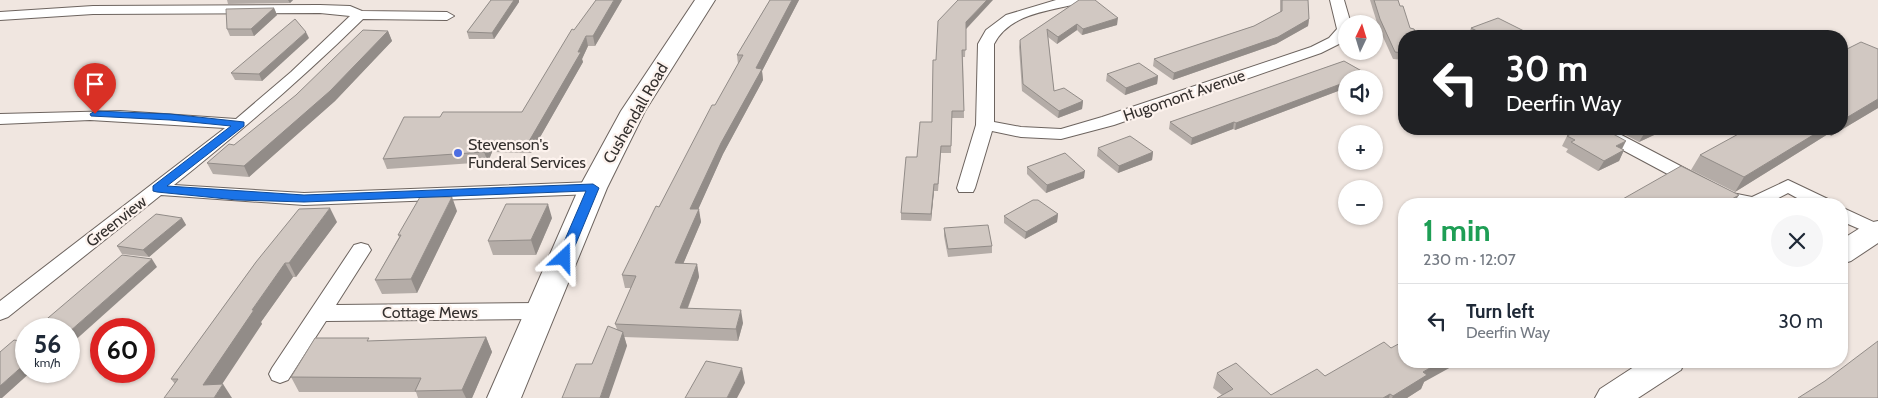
<!DOCTYPE html>
<html lang="en">
<head>
<meta charset="utf-8">
<style>
	:root { --surface:#fff; --page:#f6f6f7; --text:#1f2937; --muted:#747a83; --line:#e0e1e3 }
	body { margin:0; font-family:Cabin,sans-serif; background:var(--page); color:var(--text); height:100vh; display:flex; flex-direction:column; font-size:19px; white-space:nowrap }
	* { box-sizing:border-box; margin:0 }
	p { font-size:16px; color:var(--muted) }
	.icon { flex:none; width:28px; height:28px; fill:none; stroke:currentColor; stroke-width:2; stroke-linecap:round; stroke-linejoin:round }
	.map { position:relative; flex:1; overflow:hidden }
	.drawer { position:absolute; left:1398px; top:198px; width:450px; height:170px; display:flex; flex-direction:column; background:var(--surface); border-radius:20px; box-shadow:0 1px 4px #0004 }
	.drawer>* { flex:none }
	.hud { position:absolute; left:1398px; top:30px; width:450px; height:105px; border-radius:20px; box-shadow:0 1px 4px #0004; background:#202124; color:#fff; overflow:hidden }
	.needle { width:32px; rotate:4deg }
	.tools { position:absolute; left:1338px; top:15px; display:grid; gap:10px }
	.tools a { display:grid; place-items:center; width:45px; height:45px; border-radius:50%; background:var(--surface); box-shadow:0 1px 4px #0004; font-size:25px }
	.speed { position:absolute; left:15px; top:318px; display:flex; gap:10px; font-size:25px; font-weight:700; text-align:center }
	.speed>* { display:grid; place-content:center; width:65px; height:65px; border-radius:50%; background:var(--surface); box-shadow:0 1px 4px #0004; line-height:1 }
	.speed small { font-size:12px; font-weight:400 }
	.speed .limit { border:8px solid #d22; background:#fff; color:#111 }
	.pin { position:absolute; display:grid; place-items:center; width:42px; height:42px; color:#fff; margin:-51px -21px; border-radius:50% 50% 50% 0; rotate:-45deg; box-shadow:0 0 5px #0007 }
	.pin .icon { rotate:45deg }
	.me { position:absolute; width:55px; margin:-28px; rotate:23deg; stroke-linejoin:round; filter:drop-shadow(0 0 4px #0008) }
	.turn { display:flex; align-items:center; gap:18px; height:105px; padding:0 25px; font-size:22px }
	.turn .icon { width:65px; height:65px; stroke-width:2.5 }
	.turn b { display:block; font-size:35px; line-height:42px }
	.round { display:grid; place-items:center; flex:none; width:52px; height:52px; border-radius:26px; background:var(--page) }
	.overview { display:flex; align-items:center; justify-content:space-between; height:85px; padding:0 25px }
	h1 { font-size:30px; font-weight:800; line-height:38px; color:#1e9e55 }
	ul { padding:0; list-style:none }
	li { display:flex; align-items:center; gap:15px; height:75px; padding:0 25px; border-top:1px solid var(--line) }
	li div { flex:1 }
	li b { display:block; font-size:19px }
	li em { font-style:normal }
	.map>svg:first-child { display:block }
	.lines { fill:none; stroke-linecap:round; stroke-linejoin:round }
	.minor-casing { stroke:#6d645f; stroke-width:2 }
	.primary-casing { stroke:#6d645f; stroke-width:2 }
	.minor { fill:#fff; fill-rule:evenodd }
	.primary { fill:#fff; fill-rule:evenodd }
	.wall { fill:#b4aca7 }
	.shaded-wall { fill:#928c88 }
	.building { fill:#d1c8c2; stroke:#928c88 }
	.route { fill:#1a73e8; stroke:#114b97 }
	.poi-dot { fill:#4d6ee2; stroke:#fdf3ee; stroke-width:2 }
	.labels { text-anchor:middle; stroke-width:4.5; stroke-linejoin:round; paint-order:stroke }
	.street-label { font-size:16px; fill:#34302e; stroke:#fdf3ee }
	.poi-label { font-size:16px; fill:#34302e; stroke:#fdf3ee; text-anchor:start }
</style>
</head>
<body>
<div class="map">
<svg width="1878" height="398" viewBox="0 0 1878 398">
	<rect width="100%" height="100%" fill="#f0e6e0"/>
	<g class="lines">
		<g class="minor-casing">
			<g id="minor">
				<path d="M 1056,0 L 1082,0 L 1080,3 C 1050,11 1010,13 994,44 L 994,122 L 1021,127 L 1061,129 L 1102,117 L 1311,47 L 1329,38 L 1337,29 L 1330,0 L 1344,0 L 1351,24 L 1346,24 L 1346,37 L 1339,44 L 1321,53 L 1114,125 L 1061,139 L 1021,137 L 992,131 L 975,188 L 973,192 L 959,192 L 957,188 L 976,125 L 978,44 L 986,30 L 1006,15 Z"/>
				<path d="M 320,5 L 350,6 L 362,11 L 447,12 L 454,16 L 447,20 L 363,19 C 303,78 240,132 174,185 L 304,193 L 593,182 L 600,184 L 602,188 L 600,192 L 593,194 L 304,205 L 161,195 L 8,317 L 0,320 L 0,301 L 225,128 L 90,120 L 0,124 L 0,114 L 120,111 L 236,119 L 291,72 L 350,16 L 320,13 L 93,14 L 0,20 L 0,12 L 93,6 Z"/>
				<path d="M 1588,129 L 1610,129 L 1732,193 L 1752,197 L 1788,180 L 1830,200 L 1832,204 L 1808,204 L 1788,193 L 1767,204 L 1720,202 L 1591,133 Z"/>
				<path d="M 1841,207 L 1878,224 L 1878,237 L 1841,221 Z"/>
				<path d="M 361,243 L 368,245 L 371,250 L 336,305 L 541,303 L 549,306 L 552,311 L 549,316 L 541,319 L 326,321 L 288,380 L 280,383 L 272,380 L 269,374 L 272,368 L 354,245 Z"/>
			</g>
		</g>
		<g class="primary-casing">
			<g id="primary">
				<path d="M 695,0 L 715,0 L 645,111 L 607,188 L 521,398 L 487,398 L 579,188 L 621,111 Z"/>
				<path d="M 1878,221 L 1878,243 L 1851,261 L 1841,264 L 1841,240 L 1868,223 Z"/>
				<path d="M 1643,361 L 1685,361 L 1681,370 L 1638,398 L 1595,398 L 1600,389 Z"/>
			</g>
		</g>
		<use href="#minor" class="minor"/>
		<use href="#primary" class="primary"/>
	</g>
	<g class="wall">
		<path d="M 227,0 L 293,0 L 290,3 L 228,4 Z"/>
		<path d="M 491,0 L 519,0 L 519,2 L 494,39 L 469,39 L 467,32 Z"/>
		<path d="M 622,0 L 595,46 L 588,46 L 582,59 L 583,62 L 531,153 L 492,152 L 488,162 L 387,169 L 383,159 L 440,117 L 522,112 L 574,30 Z"/>
		<path d="M 770,0 L 799,0 L 762,71 L 763,80 L 723,154 L 698,209 L 701,222 L 683,264 L 697,264 L 699,277 L 688,308 L 743,323 L 738,341 L 624,337 L 627,346 L 592,364 L 617,329 L 615,324 L 631,288 L 625,288 L 622,275 L 659,207 L 738,64 L 737,55 Z"/>
		<path d="M 993,0 L 966,29 L 965,57 L 963,57 L 964,118 L 952,118 L 951,153 L 941,153 L 938,191 L 934,191 L 931,221 L 901,220 L 901,213 L 917,157 L 932,122 L 936,60 Z"/>
		<path d="M 1079,0 L 1117,25 L 1082,35 L 1077,30 L 1057,44 L 1048,37 L 1054,91 L 1083,101 L 1082,109 L 1058,118 L 1022,91 L 1019,47 L 1020,40 Z"/>
		<path d="M 1280,0 L 1308,0 L 1309,19 L 1308,26 L 1276,44 L 1173,80 L 1153,66 L 1154,59 L 1254,26 L 1280,12 Z"/>
		<path d="M 1370,0 L 1398,0 L 1404,36 L 1404,60 L 1393,59 L 1378,26 Z"/>
		<path d="M 274,8 L 277,15 L 254,36 L 230,36 L 227,29 Z"/>
		<path d="M 1471,28 L 1525,36 L 1468,36 Z"/>
		<path d="M 388,31 L 392,41 L 335,101 L 249,177 L 213,174 L 207,163 L 234,145 Z"/>
		<path d="M 309,38 L 262,81 L 235,80 L 231,73 Z"/>
		<path d="M 1878,49 L 1878,108 L 1831,136 L 1828,134 L 1735,192 L 1691,170 L 1700,155 L 1747,130 L 1745,129 L 1841,129 Z"/>
		<path d="M 1344,61 L 1367,74 L 1366,79 L 1346,79 L 1346,88 L 1235,130 L 1233,129 L 1191,145 L 1169,129 L 1170,122 Z"/>
		<path d="M 1107,74 L 1158,76 L 1157,84 L 1125,95 L 1106,81 Z"/>
		<path d="M 1614,129 L 1667,129 L 1639,142 Z"/>
		<path d="M 1567,136 L 1622,149 L 1624,150 L 1619,161 L 1598,171 L 1566,152 L 1568,149 L 1562,146 Z"/>
		<path d="M 1098,148 L 1153,152 L 1152,160 L 1118,173 L 1097,156 Z"/>
		<path d="M 1027,167 L 1084,178 L 1046,193 L 1027,174 Z"/>
		<path d="M 457,211 L 417,293 L 382,294 L 375,280 L 399,237 L 398,235 Z"/>
		<path d="M 1058,214 L 1057,222 L 1025,239 L 1004,223 L 1004,216 Z"/>
		<path d="M 182,218 L 186,225 L 149,257 L 122,254 L 117,246 Z"/>
		<path d="M 552,218 L 536,255 L 493,255 L 488,241 Z"/>
		<path d="M 337,222 L 296,277 L 293,277 L 261,322 L 262,324 L 175,384 L 171,379 L 256,262 Z"/>
		<path d="M 944,228 L 992,246 L 992,253 L 948,257 L 944,236 Z"/>
		<path d="M 486,337 L 492,352 L 472,398 L 418,398 L 416,392 L 299,392 L 291,377 L 370,341 Z"/>
		<path d="M 1391,348 L 1424,382 L 1421,389 L 1407,398 L 1217,398 L 1222,395 L 1213,388 L 1217,373 L 1271,395 L 1325,376 Z"/>
	</g>
	<g class="shaded-wall">
		<path d="M 288,0 L 293,0 L 290,3 Z"/>
		<path d="M 514,0 L 519,0 L 519,2 L 494,39 L 492,33 Z"/>
		<path d="M 614,0 L 622,0 L 595,46 L 593,36 Z"/>
		<path d="M 792,0 L 799,0 L 762,71 L 763,80 L 723,154 L 693,221 L 690,209 L 756,68 Z"/>
		<path d="M 987,0 L 993,0 L 966,29 L 966,22 Z"/>
		<path d="M 274,8 L 277,15 L 254,36 L 251,29 Z"/>
		<path d="M 1118,18 L 1117,25 L 1082,35 L 1083,29 Z"/>
		<path d="M 1309,19 L 1308,26 L 1276,44 L 1173,80 L 1174,73 Z"/>
		<path d="M 1077,24 L 1077,30 L 1057,44 L 1058,37 Z"/>
		<path d="M 388,31 L 392,41 L 335,101 L 249,177 L 244,166 Z"/>
		<path d="M 306,32 L 309,38 L 262,81 L 259,74 Z"/>
		<path d="M 1526,32 L 1525,36 L 1515,36 Z"/>
		<path d="M 586,36 L 588,46 L 582,59 L 583,62 L 531,153 L 528,143 L 578,52 Z"/>
		<path d="M 1367,74 L 1366,79 L 1355,79 Z"/>
		<path d="M 1158,76 L 1157,84 L 1125,95 L 1126,88 Z"/>
		<path d="M 1346,82 L 1346,88 L 1235,130 L 1236,123 Z"/>
		<path d="M 1878,99 L 1878,108 L 1831,136 L 1835,129 L 1841,129 L 1841,121 Z"/>
		<path d="M 1083,101 L 1082,109 L 1058,118 L 1059,111 Z"/>
		<path d="M 1234,122 L 1233,129 L 1191,145 L 1192,138 Z"/>
		<path d="M 1647,129 L 1667,129 L 1639,142 Z"/>
		<path d="M 1823,129 L 1831,129 L 1828,134 L 1735,192 L 1744,177 Z"/>
		<path d="M 1626,141 L 1621,151 L 1616,146 Z"/>
		<path d="M 488,142 L 492,152 L 488,162 L 484,152 Z"/>
		<path d="M 1624,150 L 1619,161 L 1598,171 L 1604,161 Z"/>
		<path d="M 1153,152 L 1152,160 L 1118,173 L 1119,166 Z"/>
		<path d="M 1085,171 L 1084,178 L 1046,193 L 1047,185 Z"/>
		<path d="M 934,184 L 934,191 L 931,221 L 931,214 Z"/>
		<path d="M 1739,195 L 1733,204 L 1723,204 Z"/>
		<path d="M 452,197 L 457,211 L 417,293 L 411,279 Z"/>
		<path d="M 548,204 L 552,218 L 536,255 L 531,240 Z"/>
		<path d="M 330,208 L 337,222 L 296,277 L 289,263 Z"/>
		<path d="M 699,209 L 701,222 L 678,276 L 675,263 Z"/>
		<path d="M 1058,214 L 1057,222 L 1025,239 L 1026,232 Z"/>
		<path d="M 182,218 L 186,225 L 149,257 L 143,250 Z"/>
		<path d="M 152,259 L 157,267 L 71,344 L 69,341 L 69,332 Z"/>
		<path d="M 285,263 L 293,277 L 261,322 L 262,324 L 213,398 L 203,385 L 252,310 Z"/>
		<path d="M 697,264 L 699,277 L 683,320 L 680,308 Z"/>
		<path d="M 741,310 L 743,323 L 738,341 L 736,329 Z"/>
		<path d="M 623,332 L 627,346 L 609,398 L 600,398 Z"/>
		<path d="M 486,337 L 492,352 L 472,398 L 466,398 L 462,390 Z"/>
		<path d="M 1442,361 L 1462,361 L 1424,382 L 1421,389 L 1407,398 L 1392,398 L 1393,396 L 1423,372 Z"/>
		<path d="M 26,363 L 26,371 L 32,371 L 2,398 L 0,398 L 0,386 Z"/>
		<path d="M 742,368 L 745,383 L 737,398 L 727,398 Z"/>
		<path d="M 223,384 L 232,398 L 214,398 Z"/>
		<path d="M 1390,394 L 1389,398 L 1383,398 Z"/>
	</g>
	<g class="building">
		<path d="M 491,0 L 514,0 L 492,33 L 467,32 Z"/>
		<path d="M 596,0 L 614,0 L 593,36 L 586,36 L 578,52 L 581,52 L 528,143 L 488,142 L 484,152 L 383,159 L 404,117 L 440,117 L 443,112 L 522,112 L 572,29 L 574,30 Z"/>
		<path d="M 770,0 L 792,0 L 756,68 L 762,69 L 721,143 L 690,209 L 699,209 L 675,263 L 697,264 L 680,308 L 741,310 L 736,329 L 615,324 L 636,276 L 622,275 L 656,206 L 659,207 L 712,105 L 715,105 L 743,55 L 737,55 Z"/>
		<path d="M 958,0 L 987,0 L 966,22 L 966,50 L 962,50 L 964,111 L 952,111 L 951,146 L 941,146 L 938,184 L 934,184 L 931,214 L 901,213 L 906,157 L 917,157 L 920,122 L 932,122 L 933,60 L 936,60 L 938,21 Z"/>
		<path d="M 1079,0 L 1095,0 L 1118,18 L 1083,29 L 1077,24 L 1058,37 L 1047,29 L 1054,91 L 1064,88 L 1083,101 L 1059,111 L 1023,84 L 1020,40 Z"/>
		<path d="M 1282,0 L 1308,0 L 1309,19 L 1278,37 L 1174,73 L 1154,59 L 1254,26 L 1282,11 Z"/>
		<path d="M 1374,0 L 1398,0 L 1400,6 L 1403,6 L 1410,28 L 1414,29 L 1418,36 L 1404,36 L 1404,53 L 1395,52 L 1380,19 Z"/>
		<path d="M 274,8 L 251,29 L 227,29 L 226,9 Z"/>
		<path d="M 1498,18 L 1526,32 L 1515,36 L 1487,36 L 1471,28 Z"/>
		<path d="M 295,19 L 306,32 L 259,74 L 231,73 Z"/>
		<path d="M 363,30 L 388,31 L 330,91 L 244,166 L 207,163 L 229,144 L 234,145 L 296,95 Z"/>
		<path d="M 1861,42 L 1878,49 L 1878,99 L 1841,121 L 1841,52 Z"/>
		<path d="M 1344,61 L 1367,74 L 1355,79 L 1346,79 L 1346,82 L 1236,123 L 1234,122 L 1192,138 L 1170,122 Z"/>
		<path d="M 1139,63 L 1158,76 L 1126,88 L 1107,74 Z"/>
		<path d="M 1581,129 L 1604,129 L 1626,141 L 1616,146 L 1624,150 L 1604,161 L 1571,142 L 1575,140 L 1567,136 Z"/>
		<path d="M 1750,129 L 1823,129 L 1744,177 L 1700,155 L 1742,132 Z"/>
		<path d="M 1130,136 L 1153,152 L 1119,166 L 1098,148 Z"/>
		<path d="M 1065,153 L 1085,171 L 1047,185 L 1027,167 Z"/>
		<path d="M 1681,166 L 1739,195 L 1723,204 L 1614,204 Z"/>
		<path d="M 420,197 L 452,197 L 411,279 L 375,280 L 401,235 L 398,235 Z"/>
		<path d="M 1033,200 L 1038,200 L 1058,214 L 1026,232 L 1004,216 Z"/>
		<path d="M 506,204 L 548,204 L 531,240 L 488,241 Z"/>
		<path d="M 330,208 L 289,263 L 285,263 L 252,310 L 254,310 L 203,385 L 223,384 L 214,398 L 164,398 L 178,379 L 171,379 L 256,262 L 299,209 Z"/>
		<path d="M 156,214 L 182,218 L 143,250 L 117,246 Z"/>
		<path d="M 988,225 L 992,246 L 948,249 L 944,228 Z"/>
		<path d="M 122,255 L 152,259 L 69,332 L 69,329 L 35,329 Z"/>
		<path d="M 608,326 L 623,332 L 600,398 L 562,398 L 576,364 L 592,364 Z"/>
		<path d="M 26,336 L 26,363 L 0,386 L 0,352 L 14,340 L 20,341 Z"/>
		<path d="M 486,337 L 462,390 L 415,391 L 421,378 L 291,377 L 315,338 L 369,338 L 367,341 Z"/>
		<path d="M 1404,341 L 1404,361 L 1442,361 L 1423,372 L 1427,375 L 1393,396 L 1390,394 L 1383,398 L 1217,398 L 1233,389 L 1217,373 L 1236,363 L 1271,395 L 1317,369 L 1325,376 L 1384,342 L 1391,348 Z"/>
		<path d="M 1878,341 L 1878,398 L 1798,398 L 1825,381 Z"/>
		<path d="M 706,361 L 742,368 L 727,398 L 685,398 Z"/>
	</g>
	<path class="route" d="M 95,111 L 170,114 L 244,122 L 244,126 L 167,186 L 304,195 L 593,184 L 599,188 L 570,258 L 564,262 L 557,258 L 586,191 L 304,202 L 237,200 L 157,192 L 153,191 L 153,186 L 231,126 L 170,120 L 91,116 L 90,114 Z"/>
	<circle class="poi-dot" cx="458" cy="153" r="5"/>
	<g class="labels">
		<g class="street-label">
			<text transform="translate(1184 95) rotate(-19)" y="6">Hugomont Avenue</text>
			<text transform="translate(635 113) rotate(-60)" y="6">Cushendall Road</text>
			<text transform="translate(116 221) rotate(-38)" y="6">Greenview</text>
			<text x="430" y="318">Cottage Mews</text>
		</g>
		<g class="poi-label">
			<text x="468" y="150">Stevenson's<tspan x="468" dy="18">Funderal Services</tspan></text>
		</g>
	</g>
</svg>
<div class="tools">
<a><svg class="needle" viewBox="-14 -14 28 28"><path d="M0-13l5 13h-10z" fill="#e53935"/><path d="M0 13l5-13h-10z" fill="#747a83"/></svg></a>
<a><svg class="icon" aria-label="sound" viewBox="0 0 24 24"><path d="M4 9h4l5-4v14l-5-4H4zM17 9q2 3 0 6"/></svg></a>
<a>+</a>
<a>−</a>
</div>
<div class="speed"><div>56<small>km/h</small></div><div class="limit">60</div></div>
<div class="pin" style="left:95px;top:114px;background:#d93025"><svg class="icon" aria-label="arrive" viewBox="0 0 24 24"><path d="M6 21V4h12l-3 4 3 4H6"/></svg></div>
<svg class="me" style="left:564px;top:258px" viewBox="-20 -20 40 40"><path d="M0-17L14 15 0 8-14 15z" fill="#1a73e8" stroke="#fff" stroke-width="4"/></svg>
<div class="hud">
<div class="turn"><svg class="icon" aria-label="left" viewBox="0 0 24 24"><path d="M17 20v-9H6M10 6l-5 5 5 5"/></svg><div><b>30 m</b>Deerfin Way</div></div>
</div>
<section class="drawer">
<div class="overview"><div><h1>1 min</h1><p>230 m · 12:07</p></div><a class="round"><svg class="icon" aria-label="close" viewBox="0 0 24 24"><path d="M6 6l12 12M18 6L6 18"/></svg></a></div>
<ul>
<li><svg class="icon" aria-label="left" viewBox="0 0 24 24"><path d="M17 20v-9H6M10 6l-5 5 5 5"/></svg><div><b>Turn left</b><p>Deerfin Way</p></div><em>30 m</em></li>
</ul>
</section>
</div>
</body>
</html>
